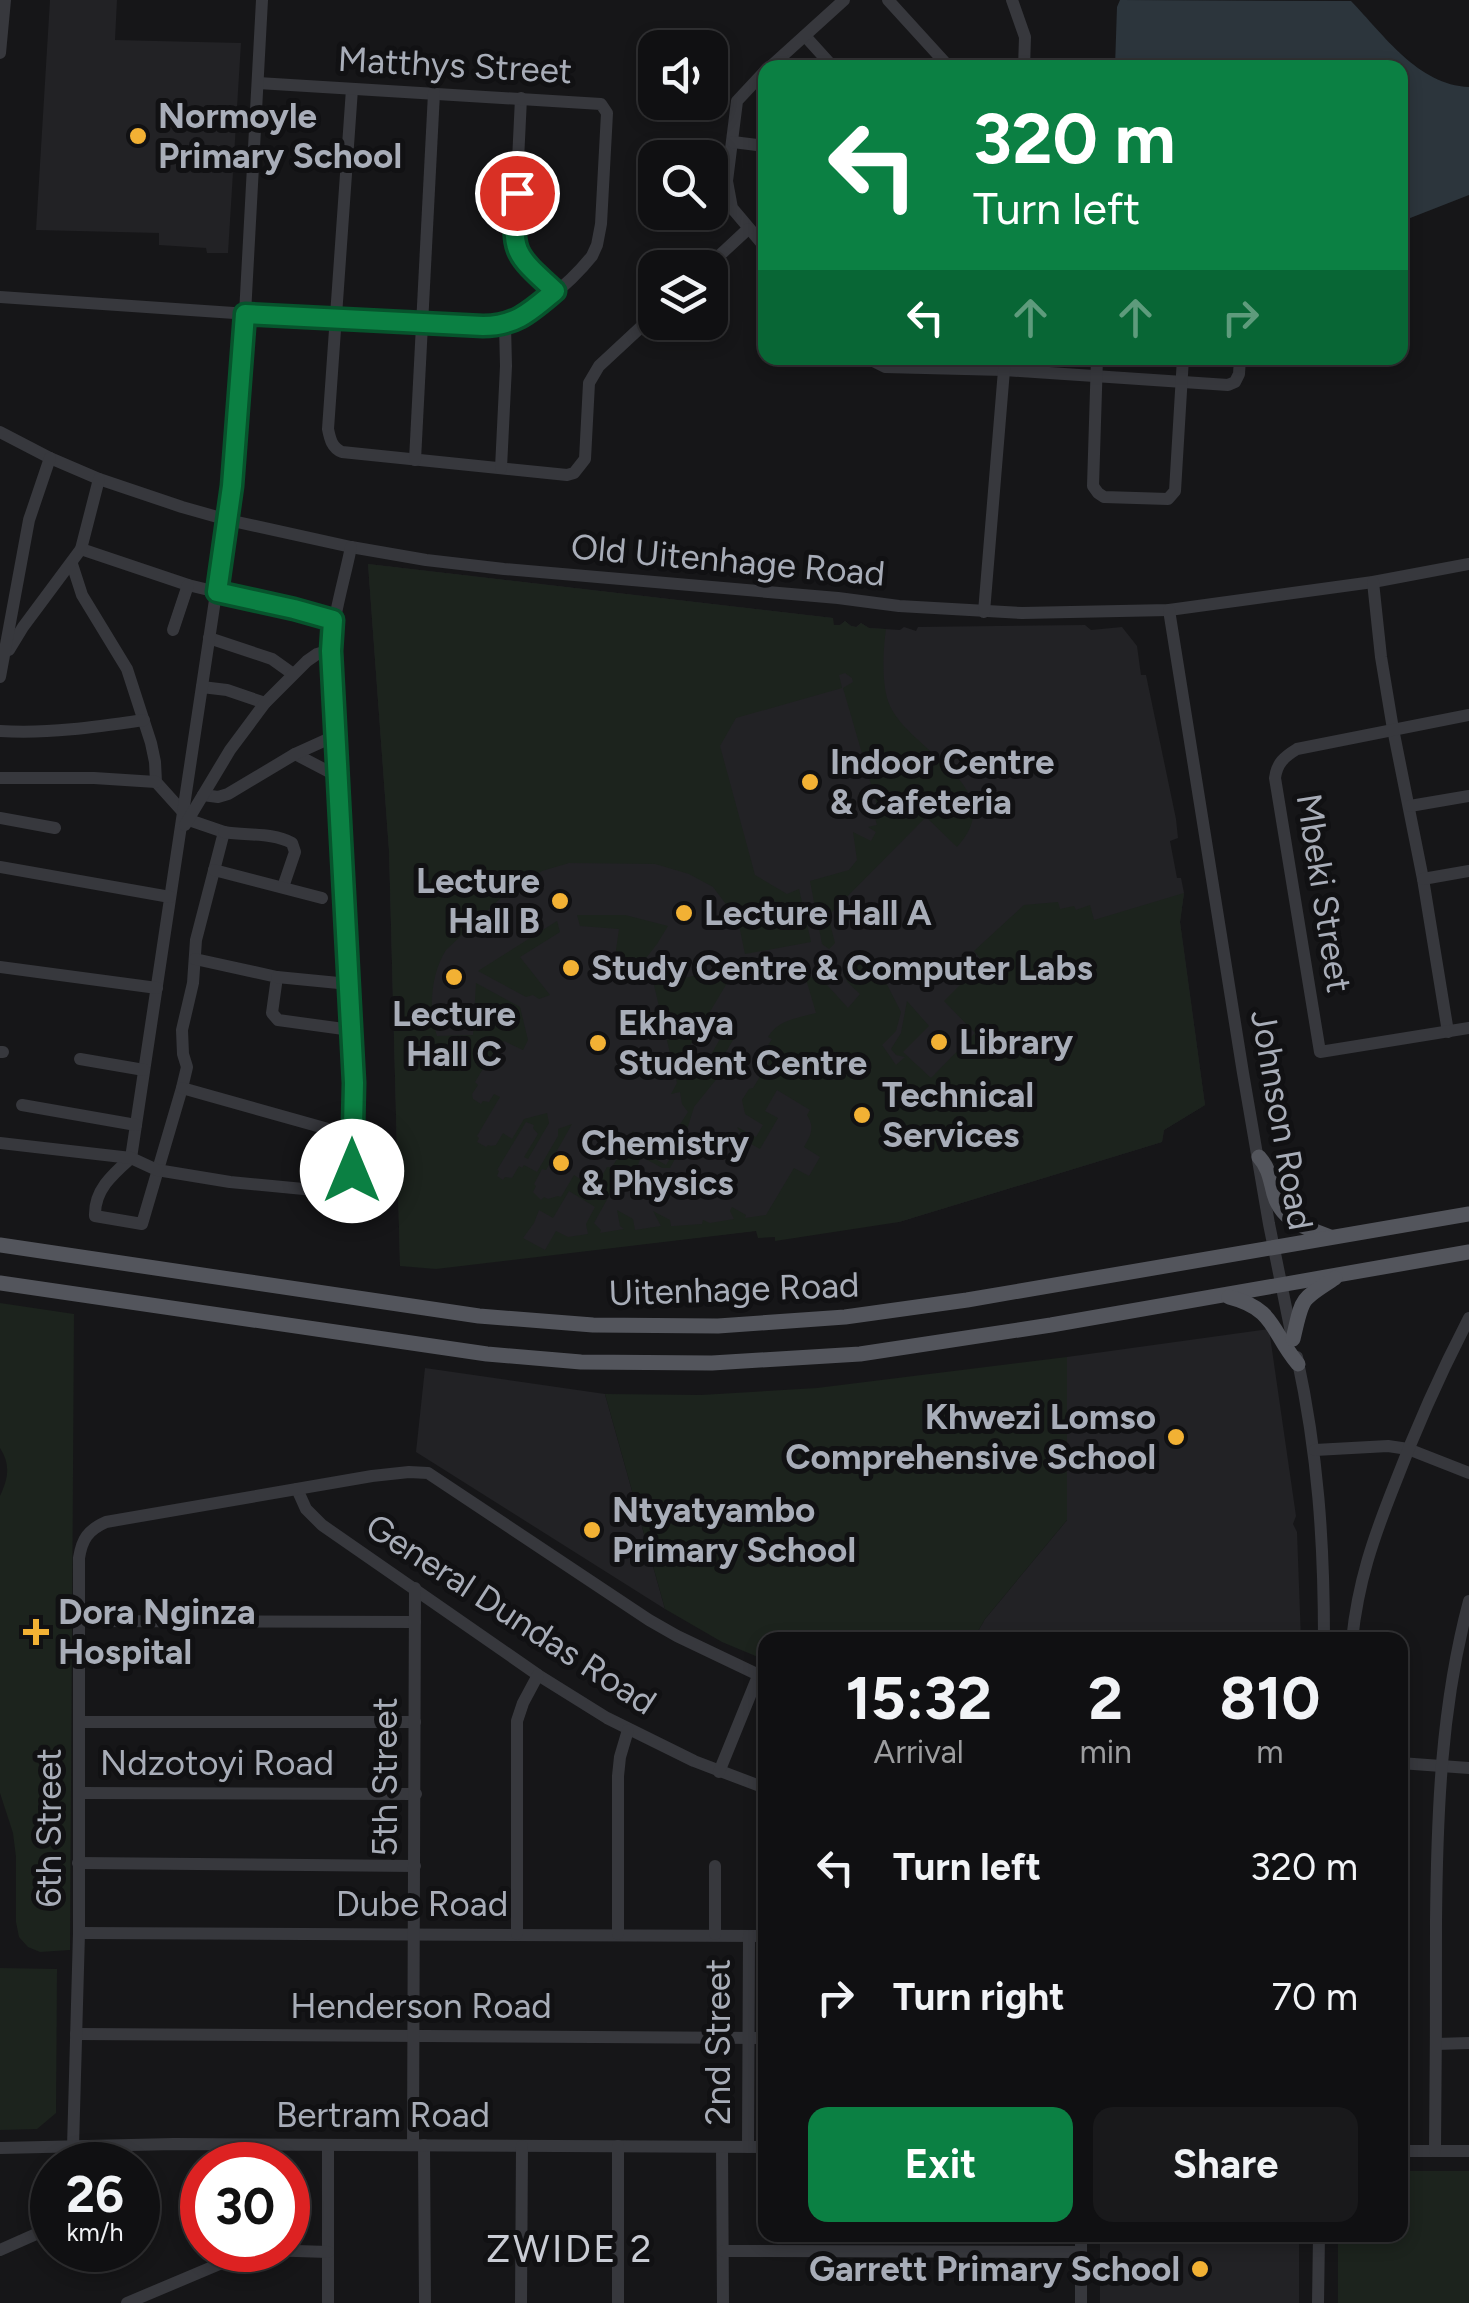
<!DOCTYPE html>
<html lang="en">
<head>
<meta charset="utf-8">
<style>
	:root { --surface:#101012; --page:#19191b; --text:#f1f3f6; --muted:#9c9d9f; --line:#303032; --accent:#0b8043 }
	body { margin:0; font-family:Figtree,sans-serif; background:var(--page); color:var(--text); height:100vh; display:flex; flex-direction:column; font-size:38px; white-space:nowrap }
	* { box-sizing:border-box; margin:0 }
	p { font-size:32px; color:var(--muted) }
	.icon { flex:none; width:55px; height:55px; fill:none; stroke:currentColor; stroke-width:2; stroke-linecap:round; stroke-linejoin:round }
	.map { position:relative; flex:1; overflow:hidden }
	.side { position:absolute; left:758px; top:1632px; width:650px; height:610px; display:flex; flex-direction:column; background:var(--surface); border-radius:20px; box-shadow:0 5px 15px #0003,0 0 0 2px var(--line) }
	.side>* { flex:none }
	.top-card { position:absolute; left:758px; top:60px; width:650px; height:305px; border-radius:20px; box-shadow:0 5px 15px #0003,0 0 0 2px var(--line); background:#0b8043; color:#fff; overflow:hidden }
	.tools { position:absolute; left:638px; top:30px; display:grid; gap:20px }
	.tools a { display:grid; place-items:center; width:90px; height:90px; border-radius:20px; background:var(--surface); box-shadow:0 5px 15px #0003,0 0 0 2px var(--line); font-size:50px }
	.speed { position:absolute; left:30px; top:2142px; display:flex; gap:20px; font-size:50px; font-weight:700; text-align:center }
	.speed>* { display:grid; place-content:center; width:130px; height:130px; border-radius:50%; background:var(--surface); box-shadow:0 5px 15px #0003,0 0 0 2px var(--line); line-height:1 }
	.speed small { font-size:25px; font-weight:400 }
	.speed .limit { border:15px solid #d22; background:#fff; color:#111 }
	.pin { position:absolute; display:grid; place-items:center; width:85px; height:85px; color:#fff; margin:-42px; border:5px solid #fff; border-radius:50%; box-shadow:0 2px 10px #0007 }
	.me { position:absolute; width:110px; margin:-55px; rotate:0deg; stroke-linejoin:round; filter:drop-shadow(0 0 8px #0008) }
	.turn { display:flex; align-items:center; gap:35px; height:210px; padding:0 50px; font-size:45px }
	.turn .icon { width:130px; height:130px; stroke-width:2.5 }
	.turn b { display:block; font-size:70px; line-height:85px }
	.lanes { display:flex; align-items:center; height:95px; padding:0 50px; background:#0003; justify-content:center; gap:50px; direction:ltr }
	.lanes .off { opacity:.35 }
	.eta { display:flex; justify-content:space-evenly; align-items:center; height:170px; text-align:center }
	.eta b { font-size:60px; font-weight:700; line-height:70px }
	.cta { display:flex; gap:20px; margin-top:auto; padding:20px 50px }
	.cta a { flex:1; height:115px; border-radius:20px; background:var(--accent); color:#fff; font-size:40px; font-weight:700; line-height:115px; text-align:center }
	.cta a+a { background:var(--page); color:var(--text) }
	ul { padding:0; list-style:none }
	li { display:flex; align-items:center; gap:30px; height:130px; padding:0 50px }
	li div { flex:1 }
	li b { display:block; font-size:38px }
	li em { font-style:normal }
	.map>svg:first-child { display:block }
	.built { fill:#222225 }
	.green { fill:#1c231d; fill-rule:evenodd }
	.water { fill:#2c353c }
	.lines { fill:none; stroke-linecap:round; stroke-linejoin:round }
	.minor { stroke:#37383d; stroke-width:12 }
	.major { stroke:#53555c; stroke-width:15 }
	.route-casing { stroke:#07532c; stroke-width:25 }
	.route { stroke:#0b8043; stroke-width:18 }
	.poi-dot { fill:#f2b134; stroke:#111113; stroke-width:4 }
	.labels { text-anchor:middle; stroke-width:10; stroke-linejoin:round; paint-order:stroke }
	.street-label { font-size:35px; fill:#a8adb8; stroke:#111113 }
	.poi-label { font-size:35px; font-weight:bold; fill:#a8adb8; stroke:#111113; text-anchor:start }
	.neighbourhood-label { font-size:38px; letter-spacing:2.5px; fill:#c9ccd4; stroke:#111113 }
</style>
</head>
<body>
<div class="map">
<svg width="1469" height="2303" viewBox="0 0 1469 2303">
	<rect width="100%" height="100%" fill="#161618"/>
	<g class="built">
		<path d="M 50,0 L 117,0 L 115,40 L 241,43 L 228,253 L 207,253 L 206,248 L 159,245 L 159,233 L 36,230 Z"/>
		<path d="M 368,564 L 833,618 L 833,625 L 840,625 L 845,621 L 851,626 L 856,627 L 861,623 L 869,628 L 900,630 L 904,627 L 916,631 L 918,627 L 1085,625 L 1091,630 L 1122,627 L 1137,646 L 1141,675 L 1146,675 L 1176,819 L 1178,838 L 1170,841 L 1177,878 L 1181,878 L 1184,893 L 1180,922 L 1205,1105 L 1164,1130 L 1162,1142 L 899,1222 L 779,1228 L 583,1251 L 400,1266 L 389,851 Z"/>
		<path d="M 1269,1329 L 1296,1516 L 1293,1524 L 1297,1532 L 1301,1640 L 973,1640 L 985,1619 L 1067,1520 L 1067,1357 Z"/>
		<path d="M 425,1368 L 605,1394 L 665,1609 L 416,1452 Z"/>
		<rect x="1100" y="2235" width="199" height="68"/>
	</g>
	<g class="green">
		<path d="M 368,564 L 833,618 L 834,625 L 840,625 L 845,621 L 851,626 L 857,627 L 861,623 L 869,628 L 886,629 C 883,650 881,687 890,706 C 911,752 1012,787 957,847 L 926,817 L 828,916 L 835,943 L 829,949 L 822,944 L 810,881 L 849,870 L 857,860 L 853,832 L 871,841 L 876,832 L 868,827 L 877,825 L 874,814 L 879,812 L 843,688 L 853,682 L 852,678 L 845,673 L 839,675 L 842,688 L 736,718 L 720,746 L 755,875 L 787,894 L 799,889 L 811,942 L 745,954 L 738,920 L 713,887 L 689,874 L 655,864 L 569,863 L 542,871 L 506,893 L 446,950 C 431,973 428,1010 437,1036 L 473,1035 L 476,983 L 520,1007 L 528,1040 L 523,1050 L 504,1041 L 490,1063 L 487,1062 L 475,1082 L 478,1085 L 472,1094 L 473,1099 L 481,1104 L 483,1101 L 489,1102 L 494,1094 L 500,1097 L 477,1136 L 479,1138 L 477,1142 L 486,1147 L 488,1145 L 491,1146 L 496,1145 L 503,1133 L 512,1139 L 524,1119 L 547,1113 L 549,1123 L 528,1159 L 524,1157 L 538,1134 L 533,1128 L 534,1125 L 526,1122 L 497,1170 L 499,1171 L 497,1176 L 503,1180 L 505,1177 L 512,1178 L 519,1166 L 522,1168 L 524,1165 L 537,1172 L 558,1136 L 558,1129 L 572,1124 L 546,1170 L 542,1169 L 534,1184 L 536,1186 L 533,1192 L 541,1200 L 544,1197 L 548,1199 L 558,1196 L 561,1197 L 574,1175 L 588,1184 L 598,1183 L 607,1167 L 612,1167 L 617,1159 L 614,1154 L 621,1143 L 625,1143 L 633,1131 C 641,1142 643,1157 636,1169 L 626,1165 L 594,1223 L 601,1230 L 600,1233 L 624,1229 L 620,1226 L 617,1210 L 633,1219 L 635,1230 L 661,1226 L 653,1211 L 670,1220 L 671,1226 L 674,1226 L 702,1224 L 703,1220 L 710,1223 L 734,1219 L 730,1211 L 732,1207 L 746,1215 L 745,1218 L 766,1215 L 794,1168 L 809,1176 L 820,1157 L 804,1147 C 811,1135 815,1127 807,1115 L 810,1110 L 777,1090 L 765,1111 L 778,1118 L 760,1149 L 746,1141 L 737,1127 L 756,1137 L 763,1125 L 745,1114 L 742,1100 L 749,1089 L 753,1088 L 769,1062 L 767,1057 L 770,1051 L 767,1047 L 772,1039 L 768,1037 C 778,1020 797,1018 816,1013 L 806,979 L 818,975 L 848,1008 L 860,994 C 852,986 841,979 843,967 L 863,964 L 872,955 L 901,1012 L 896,1031 L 882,1045 L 896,1065 L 905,1057 L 896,1055 L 891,1049 L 901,1033 L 907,1001 L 929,1026 L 903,1052 L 931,1078 L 975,1033 L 944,1001 L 983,962 L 974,951 L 1024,905 L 1058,902 L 1060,909 L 1074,906 L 1076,910 L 1090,905 L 1094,920 L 1184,893 L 1180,922 L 1205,1105 L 1164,1130 L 1162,1142 L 899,1222 L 775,1241 L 775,1237 L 758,1238 L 756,1231 L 436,1269 L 400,1266 L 389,851 ZM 569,1191 L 595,1207 L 586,1224 L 588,1234 L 568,1237 L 556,1231 L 545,1250 L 523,1238 L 534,1223 L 539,1210 L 553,1218 Z"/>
		<path d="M 577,915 L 625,915 L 668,926 L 657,944 L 640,966 C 627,968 626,964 614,964 L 619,929 L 580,926 Z"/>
		<path d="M 557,921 L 560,932 L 520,957 L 550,995 L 539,999 L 533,995 L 526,997 L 478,971 Z"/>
		<path d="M 737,966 L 688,1049 L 689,1054 L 698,1060 L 701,1057 L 709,1058 L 727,1027 L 730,1029 L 726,1037 L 733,1040 L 714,1072 L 719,1076 L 694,1107 L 682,1146 L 670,1168 L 662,1168 L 646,1159 L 645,1153 L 666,1165 L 677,1147 L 669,1141 L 688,1112 L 682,1104 L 680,1092 L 671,1094 L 677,1083 L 654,985 Z"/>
		<path d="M 0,1303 L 74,1314 L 70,1950 L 40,1952 L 28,1947 L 19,1937 L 16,1922 L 16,1857 L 13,1833 L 0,1793 L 0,1496 C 8,1479 11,1465 0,1448 Z"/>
		<path d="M 1067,1357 L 1067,1520 L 985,1619 L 973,1640 L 765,1640 L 765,1660 L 722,1642 L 665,1609 L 605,1394 L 701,1395 L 817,1388 Z"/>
		<path d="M 0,1968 L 57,1969 L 56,2113 L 37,2129 L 0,2130 Z"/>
		<path d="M 1400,2171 L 1469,2171 L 1469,2303 L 1338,2303 L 1338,2235 L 1400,2235 Z"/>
	</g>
	<path class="water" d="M 1120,0 L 1351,1 C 1384,35 1418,85 1469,87 L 1469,195 L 1400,222 L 1400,68 L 1115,67 L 1117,7 Z"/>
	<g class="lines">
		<g class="minor">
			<path d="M 888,0 L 950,68"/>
			<path d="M 1012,0 L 1025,37 L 1024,68"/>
			<path d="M 805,36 L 834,68"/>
			<path d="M 0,53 L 5,0"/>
			<path d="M 769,68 L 844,0"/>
			<path d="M 765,71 L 737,101 L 727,181 L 732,208 L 765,247"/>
			<path d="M 352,89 L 328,429 C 330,439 332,448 342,452 L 567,475 L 574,473 L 585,459 L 589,383 L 599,366 L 655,314"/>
			<path d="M 521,98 L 514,244 L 521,258 L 555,291"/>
			<path d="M 733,142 L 765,146"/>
			<path d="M 706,268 L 748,229"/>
			<path d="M 0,297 L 336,320 L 493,326 C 526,323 572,281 592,256 L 597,245 L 601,224 L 607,113 L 601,104 L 258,83"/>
			<path d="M 867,358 L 885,367 L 1004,370 L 1228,385 L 1235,382 L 1239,374 L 1240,358"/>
			<path d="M 1097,358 L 1093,486 L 1098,493 L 1104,497 L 1168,499 L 1175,491 L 1183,358"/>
			<path d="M 0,432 L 50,458 L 99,479 L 182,507 L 228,520 L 351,547 L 426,560 L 504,569 L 838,598 L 899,606 L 1022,613 L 1169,610 L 1373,582 L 1469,564"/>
			<path d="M 415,460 L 434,93"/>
			<path d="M 501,468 L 506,366 L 505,325"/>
			<path d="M 81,549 L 188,585 L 333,620"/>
			<path d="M 72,564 L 82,595 L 127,669 L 151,743 L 155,762 L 156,782 L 183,812"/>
			<path d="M 1373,582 L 1381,657 L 1393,729 L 1423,879 L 1448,1032"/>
			<path d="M 1169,610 L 1243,1073 L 1269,1224 L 1292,1337"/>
			<path d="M 984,612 L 1005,358"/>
			<path d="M 173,630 L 188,585"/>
			<path d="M 209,638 L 272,659 L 293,674"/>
			<path d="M 9,650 L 23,627 L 81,549 L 99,479"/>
			<path d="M 0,677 L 29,520 L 50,458"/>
			<path d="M 202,687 L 227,690 L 265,703"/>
			<path d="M 1469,715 L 1297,749 C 1284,757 1277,763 1275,778 L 1320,1052 L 1469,1028"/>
			<path d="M 0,731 C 49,734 96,727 144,720"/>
			<path d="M 295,754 L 337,776"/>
			<path d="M 0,778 L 94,778 L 156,782"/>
			<path d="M 203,795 L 218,797 L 228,794 L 295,754 L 337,735"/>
			<path d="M 1410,806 L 1469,796"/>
			<path d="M 0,818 L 55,828"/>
			<path d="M 189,820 L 224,832 L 196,940 L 193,983 L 182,1030 L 183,1054 L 187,1067 L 182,1088 L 142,1224 L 95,1216 C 94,1190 113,1174 131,1158 L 232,487 L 245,314 L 262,0"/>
			<path d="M 185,825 L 230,750 L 265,703 L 307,661 L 317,654 L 331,650"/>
			<path d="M 224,832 C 247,836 272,832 292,843 L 295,852 L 283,887"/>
			<path d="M 0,867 L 170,897"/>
			<path d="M 214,870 L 322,898"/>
			<path d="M 1423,879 L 1469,871"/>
			<path d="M 195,959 L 277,977 L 272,1013 L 278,1020 L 351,1030"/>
			<path d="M 0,967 L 157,988"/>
			<path d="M 277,977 L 349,984"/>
			<path d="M 0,1052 L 3,1052"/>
			<path d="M 80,1059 L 144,1070"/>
			<path d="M 182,1088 L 353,1136"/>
			<path d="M 22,1105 L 136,1125"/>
			<path d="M 0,1143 L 131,1158 L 157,1170 L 230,1182 L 335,1192 L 344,1188 L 350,1181 L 354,1163 L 354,1083 L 331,651 C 333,615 344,582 351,547"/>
			<path d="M 1297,1357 C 1318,1454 1324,1541 1324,1640"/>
			<path d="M 1315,1450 L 1388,1446 L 1408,1449 L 1469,1473"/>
			<path d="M 297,1489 L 306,1509 L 322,1525 L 538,1675 L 607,1718 L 694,1761 L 765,1788"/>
			<path d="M 80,1621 L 415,1622"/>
			<path d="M 1352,1640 C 1358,1582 1373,1539 1394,1486 C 1416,1428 1441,1372 1469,1318"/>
			<path d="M 80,1722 L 415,1722"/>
			<path d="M 1400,1763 L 1469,1768"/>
			<path d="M 719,1772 L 758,1676"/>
			<path d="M 79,1793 L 416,1794"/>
			<path d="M 78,1863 L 415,1866"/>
			<path d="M 79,1933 L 765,1936"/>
			<path d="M 517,1934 L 517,1721 L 523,1703 L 538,1675"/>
			<path d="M 618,1934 L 618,1776 L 620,1757 L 628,1730"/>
			<path d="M 715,1934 L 715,1866"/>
			<path d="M 76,2034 L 765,2038"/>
			<path d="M 1436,2044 L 1469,2043"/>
			<path d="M 328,2145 L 328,2303"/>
			<path d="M 413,2145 L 415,1588"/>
			<path d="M 424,2145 L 425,2303"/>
			<path d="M 73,2147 L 79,1933 L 79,1558 C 82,1539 88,1530 106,1522 L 372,1476 L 409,1472 L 428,1473 L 649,1620 L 677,1636 L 765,1678"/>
			<path d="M 722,2147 L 723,2303"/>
			<path d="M 748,2147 L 749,1936"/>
			<path d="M 0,2148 L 174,2144 L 765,2147"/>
			<path d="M 1400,2151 L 1469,2151"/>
			<path d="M 1435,2151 C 1436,2074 1436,1998 1436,1921 C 1437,1813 1441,1706 1469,1601"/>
			<path d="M 0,2250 L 52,2227"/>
			<path d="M 723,2251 L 1081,2252"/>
			<path d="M 127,2303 L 248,2252 L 265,2250 L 328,2252"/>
			<path d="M 521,2303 L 522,2146"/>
			<path d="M 618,2303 L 618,2146"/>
			<path d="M 1081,2303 L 1081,2235"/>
			<path d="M 1318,2303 L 1319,2235"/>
		</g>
		<g class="major">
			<path d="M 1259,1157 C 1269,1168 1270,1179 1274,1194 C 1282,1222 1305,1227 1330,1237"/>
			<path d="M 0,1245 L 479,1316 L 593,1325 L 718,1326 L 845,1317 L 967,1300 L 1469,1214"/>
			<path d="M 0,1283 L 487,1354 L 581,1362 L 712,1363 L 860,1354 L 1051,1325 L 1469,1252"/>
			<path d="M 1229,1297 C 1276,1309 1271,1332 1298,1364"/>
			<path d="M 1293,1339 C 1303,1297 1299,1301 1335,1278"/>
		</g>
	</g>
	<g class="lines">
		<g class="route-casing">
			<path id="route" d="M 352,1171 L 354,1083 L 331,651 L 333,620 L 294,609 L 217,592 L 232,486 L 245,314 L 483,326 C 516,326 531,311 555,291 C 511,251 512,252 517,193"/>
		</g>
		<use href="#route" class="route"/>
	</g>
	<g class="poi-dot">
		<circle cx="138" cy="136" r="10"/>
		<circle cx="810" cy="782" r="10"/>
		<circle cx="560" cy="901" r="10"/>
		<circle cx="684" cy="913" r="10"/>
		<circle cx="571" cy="968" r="10"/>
		<circle cx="454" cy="977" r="10"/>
		<circle cx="939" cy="1042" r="10"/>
		<circle cx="598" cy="1043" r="10"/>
		<circle cx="862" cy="1115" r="10"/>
		<circle cx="561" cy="1163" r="10"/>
		<circle cx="1176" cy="1437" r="10"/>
		<circle cx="592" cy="1530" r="10"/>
		<path d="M31 1617h10v10h10v10h-10v10h-10v-10h-10v-10h10z"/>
		<circle cx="1200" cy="2269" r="10"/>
	</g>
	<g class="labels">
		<g class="street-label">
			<text transform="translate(455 65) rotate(3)" y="12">Matthys Street</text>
			<text transform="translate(728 560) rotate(5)" y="12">Old Uitenhage Road</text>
			<text transform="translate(1324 893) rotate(81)" y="12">Mbeki Street</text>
			<text transform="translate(1282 1120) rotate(80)" y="12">Johnson Road</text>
			<text transform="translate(734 1289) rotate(-2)" y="12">Uitenhage Road</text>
			<text transform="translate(511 1614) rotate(33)" y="12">General Dundas Road</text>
			<text x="217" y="1775">Ndzotoyi Road</text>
			<text transform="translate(385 1777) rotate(-90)" y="12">5th Street</text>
			<text transform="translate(49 1828) rotate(-90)" y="12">6th Street</text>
			<text x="422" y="1916">Dube Road</text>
			<text x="421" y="2018">Henderson Road</text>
			<text transform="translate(718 2042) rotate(-90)" y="12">2nd Street</text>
			<text x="383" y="2127">Bertram Road</text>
		</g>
		<g class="poi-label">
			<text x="158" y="128">Normoyle<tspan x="158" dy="40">Primary School</tspan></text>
			<text x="830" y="774">Indoor Centre<tspan x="830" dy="40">&amp; Cafeteria</tspan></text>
			<text x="540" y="893" text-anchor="end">Lecture<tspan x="540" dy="40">Hall B</tspan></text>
			<text x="704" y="925">Lecture Hall A</text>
			<text x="591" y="980">Study Centre &amp; Computer Labs</text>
			<text x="454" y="1026" text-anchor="middle">Lecture<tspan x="454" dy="40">Hall C</tspan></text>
			<text x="618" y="1035">Ekhaya<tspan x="618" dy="40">Student Centre</tspan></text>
			<text x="959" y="1054">Library</text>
			<text x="882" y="1107">Technical<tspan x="882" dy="40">Services</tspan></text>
			<text x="581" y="1155">Chemistry<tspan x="581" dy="40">&amp; Physics</tspan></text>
			<text x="1156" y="1429" text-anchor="end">Khwezi Lomso<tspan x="1156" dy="40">Comprehensive School</tspan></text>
			<text x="612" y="1522">Ntyatyambo<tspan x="612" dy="40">Primary School</tspan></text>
			<text x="58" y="1624">Dora Nginza<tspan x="58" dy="40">Hospital</tspan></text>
			<text x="1180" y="2281" text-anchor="end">Garrett Primary School</text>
		</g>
		<g class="neighbourhood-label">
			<text x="570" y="2262">ZWIDE 2</text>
		</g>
	</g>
</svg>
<div class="tools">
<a><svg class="icon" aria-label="sound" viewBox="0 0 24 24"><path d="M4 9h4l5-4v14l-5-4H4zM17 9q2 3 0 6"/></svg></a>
<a><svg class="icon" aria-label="search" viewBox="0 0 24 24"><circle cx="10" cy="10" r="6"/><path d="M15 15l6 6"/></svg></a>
<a><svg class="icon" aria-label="layers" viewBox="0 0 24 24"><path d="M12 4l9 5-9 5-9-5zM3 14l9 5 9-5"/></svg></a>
</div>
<div class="speed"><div>26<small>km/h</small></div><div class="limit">30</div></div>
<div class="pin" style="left:517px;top:193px;background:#d93025"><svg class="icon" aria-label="arrive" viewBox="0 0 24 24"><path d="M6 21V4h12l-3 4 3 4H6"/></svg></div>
<svg class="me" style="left:352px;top:1171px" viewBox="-20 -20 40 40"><circle r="19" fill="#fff"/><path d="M0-13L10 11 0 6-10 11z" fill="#0b8043"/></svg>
<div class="top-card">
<div class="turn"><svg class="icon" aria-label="left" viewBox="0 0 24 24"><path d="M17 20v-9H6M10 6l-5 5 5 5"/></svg><div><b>320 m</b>Turn left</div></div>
<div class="lanes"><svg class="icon" aria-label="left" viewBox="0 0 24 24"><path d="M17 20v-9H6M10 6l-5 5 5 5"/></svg><svg class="icon off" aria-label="ahead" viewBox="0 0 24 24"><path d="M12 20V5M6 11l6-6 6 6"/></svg><svg class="icon off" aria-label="ahead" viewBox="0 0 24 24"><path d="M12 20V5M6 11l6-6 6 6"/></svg><svg class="icon off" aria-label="right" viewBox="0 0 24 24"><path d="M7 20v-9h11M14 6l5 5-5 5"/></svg></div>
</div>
<section class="side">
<div class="eta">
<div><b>15:32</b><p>Arrival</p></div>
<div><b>2</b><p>min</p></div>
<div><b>810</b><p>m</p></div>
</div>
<ul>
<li><svg class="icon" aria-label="left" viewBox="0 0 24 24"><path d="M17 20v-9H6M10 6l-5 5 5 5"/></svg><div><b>Turn left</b></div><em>320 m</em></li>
<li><svg class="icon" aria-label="right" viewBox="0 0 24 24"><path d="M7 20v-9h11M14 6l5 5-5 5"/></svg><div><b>Turn right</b></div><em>70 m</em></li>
</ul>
<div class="cta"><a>Exit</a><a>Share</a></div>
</section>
</div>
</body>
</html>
